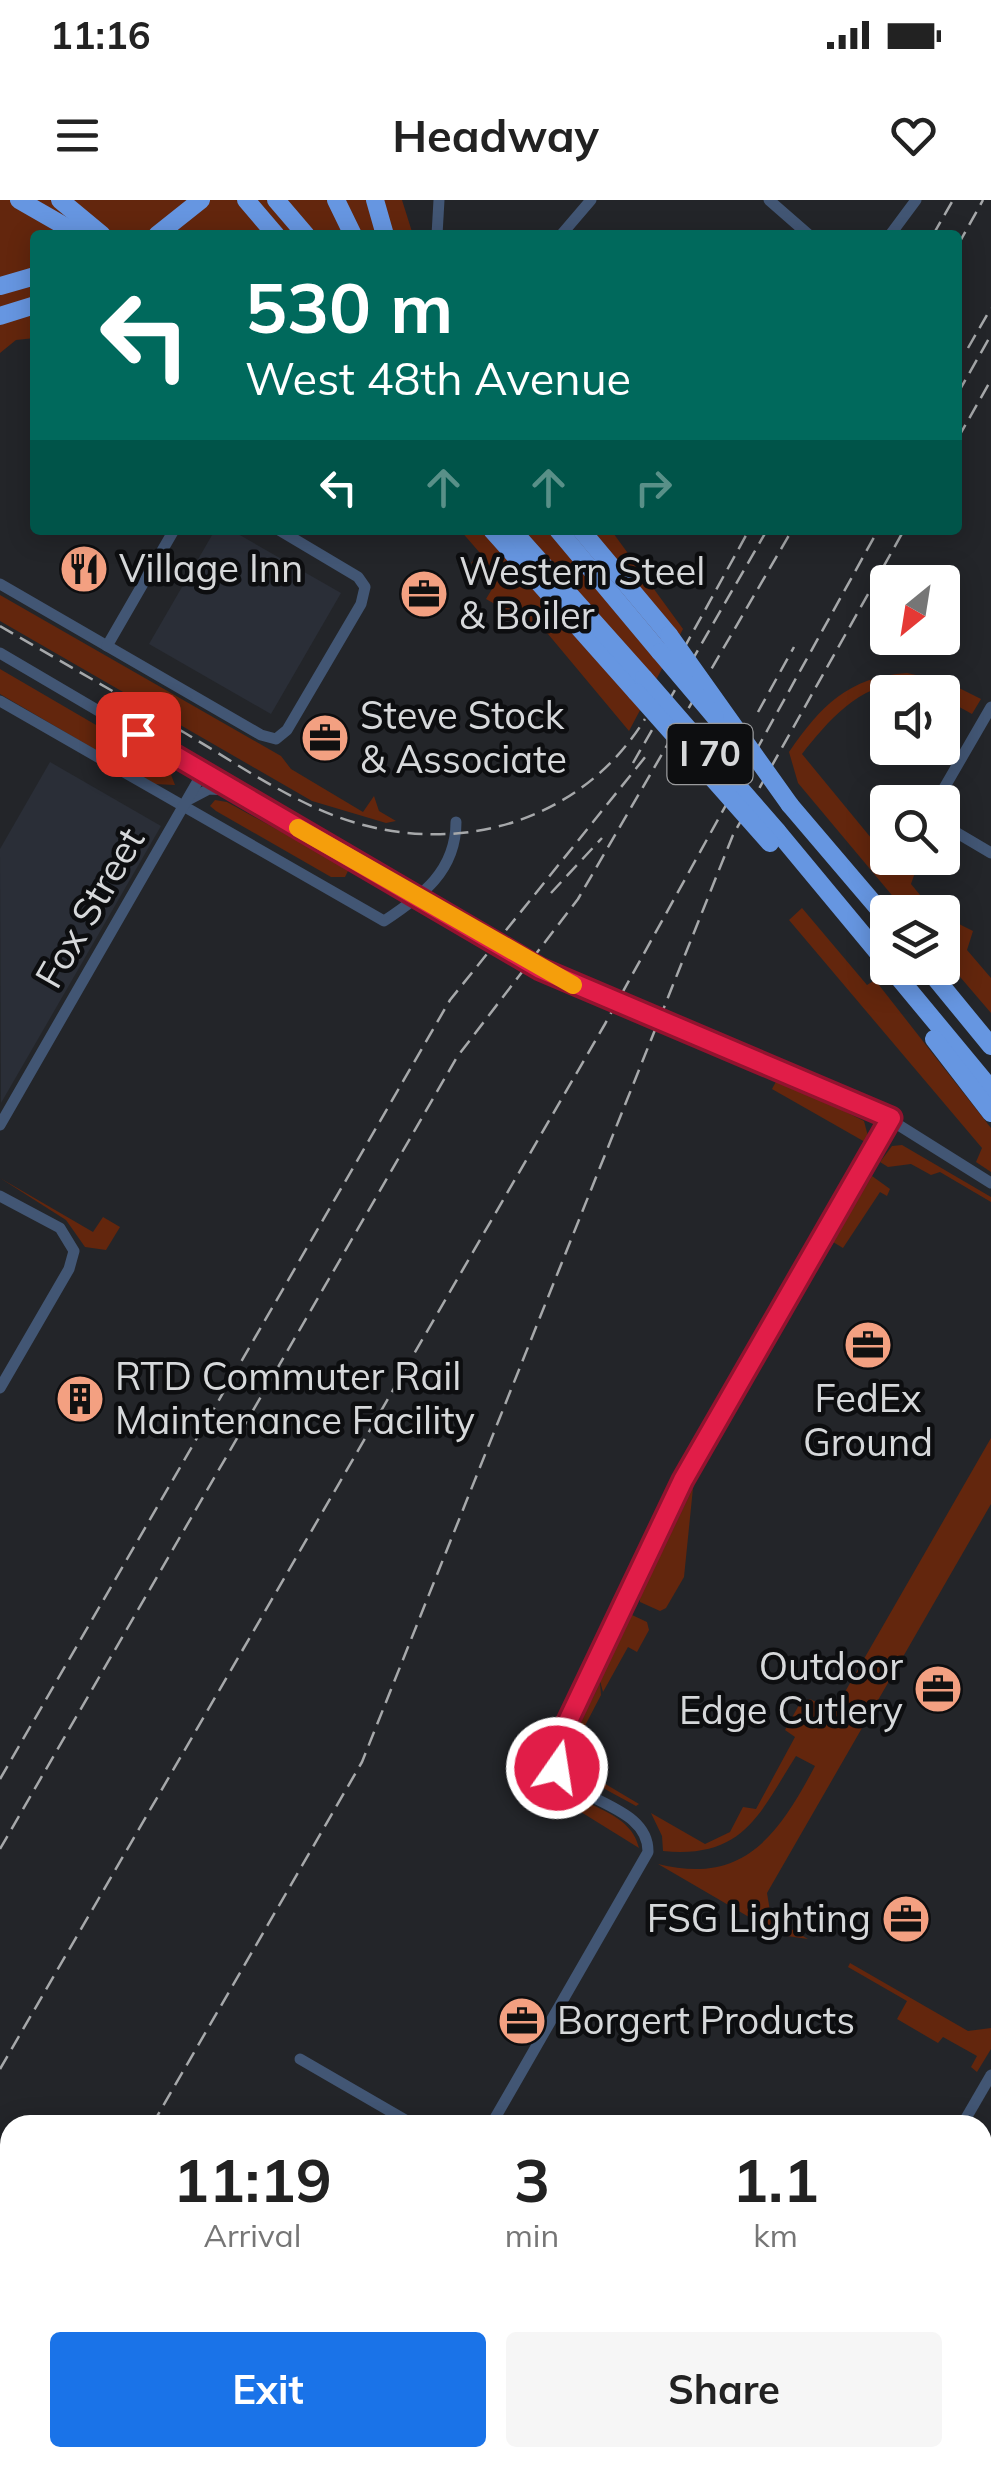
<!DOCTYPE html>
<html lang="en">
<head>
<meta charset="utf-8">
<style>
	:root { --surface:#fff; --page:#f6f6f6; --text:#222; --muted:#767676; --accent:#1a73e8 }
	body { margin:0; font-family:Mulish,sans-serif; background:var(--page); color:var(--text); height:100vh; display:flex; flex-direction:column; font-size:38px; white-space:nowrap }
	* { box-sizing:border-box; margin:0 }
	p { font-size:32px; color:var(--muted) }
	.icon { flex:none; width:55px; height:55px; fill:none; stroke:currentColor; stroke-width:2; stroke-linecap:round; stroke-linejoin:round }
	.map { position:relative; flex:1; overflow:hidden }
	.panel { position:absolute; left:0px; top:1915px; width:992px; height:352px; display:flex; flex-direction:column; background:var(--surface); border-radius:30px 30px 0 0; box-shadow:0 5px 25px #0003 }
	.panel>* { flex:none }
	.top-card { position:absolute; left:30px; top:30px; width:932px; height:305px; border-radius:10px; box-shadow:0 5px 25px #0003; background:#00695c; color:#fff; overflow:hidden }
	.needle { width:65px; rotate:210deg }
	.controls { position:absolute; left:870px; top:365px; display:grid; gap:20px }
	.controls a { display:grid; place-items:center; width:90px; height:90px; border-radius:10px; background:var(--surface); box-shadow:0 5px 25px #0003; font-size:50px }
	.pin { position:absolute; display:grid; place-items:center; width:85px; height:85px; color:#fff; margin:-42px; border-radius:20px; box-shadow:0 5px 15px #0006 }
	.me { position:absolute; width:110px; margin:-55px; rotate:13deg; stroke-linejoin:round; filter:drop-shadow(0 0 8px #0008) }
	.turn { display:flex; align-items:center; gap:35px; height:210px; padding:0 50px; font-size:45px }
	.turn .icon { width:130px; height:130px; stroke-width:2.5 }
	.turn b { display:block; font-size:70px; line-height:85px }
	.lanes { display:flex; align-items:center; height:95px; padding:0 50px; background:#0003; justify-content:center; gap:50px; direction:ltr }
	.lanes .off { opacity:.35 }
	.eta { display:flex; justify-content:space-evenly; align-items:center; height:170px; text-align:center }
	.eta b { font-size:60px; font-weight:700; line-height:70px }
	.primary-button { display:flex; gap:20px; margin-top:auto; padding:20px 50px }
	.primary-button a { flex:1; height:115px; border-radius:10px; background:var(--accent); color:#fff; font-size:40px; font-weight:700; line-height:115px; text-align:center }
	.primary-button a+a { background:var(--page); color:var(--text) }
	.status { display:flex; justify-content:space-between; align-items:center; height:70px; padding:0 50px; background:var(--surface); direction:ltr }
	.status svg { height:28px; fill:currentColor }
	header { display:flex; justify-content:space-between; align-items:center; height:130px; padding:0 50px; background:var(--surface); font-size:45px; font-weight:700 }
	.map>svg:first-child { display:block }
	.built { fill:#2a2e37 }
	.green { fill:#63260d }
	.lines { fill:none; stroke-linecap:round; stroke-linejoin:round }
	.minor { stroke:#425674; stroke-width:11 }
	.major { stroke:#5c84c2; stroke-width:14 }
	.highway { stroke:#6696e1; stroke-width:18 }
	.rail { stroke:#a6a8aa; stroke-width:2.5; stroke-dasharray:15 8; stroke-linecap:butt }
	.minor-bridge { stroke:#425674; stroke-width:11 }
	.highway-bridge { stroke:#6696e1; stroke-width:18 }
	.route-casing { stroke:#92132f; stroke-width:25 }
	.route { stroke:#e11d48; stroke-width:18 }
	.slow { stroke:#f59e0b; stroke-width:18 }
	.labels { text-anchor:middle; stroke-width:9; stroke-linejoin:round; paint-order:stroke }
	.shield { fill:#0d0e10; stroke:#9a9b9d; stroke-width:2.5 }
	.shield-label { font-size:35px; font-weight:bold; fill:#d6d8da }
	.poi-label { font-size:38px; fill:#d6d8da; stroke:#0d0e10; text-anchor:start }
	.street-label { font-size:38px; fill:#d6d8da; stroke:#0d0e10 }
</style>
</head>
<body>
<div class="status"><b>11:16</b><svg viewBox="0 0 49 12"><path d="M0 12V9h3v3zM5 12V6h3v6zM10 12V3h3v9zM15 12V0h3v12zM26 1h20v11H26zM47 4h2v5h-2z"/></svg></div>
<header><svg class="icon" aria-label="menu" viewBox="0 0 24 24"><path d="M4 6h16M4 12h16M4 18h16"/></svg>Headway<svg class="icon" aria-label="heart" viewBox="0 0 24 24"><path d="M12 20l-8-8c-3-5 5-10 8-4 3-6 11-1 8 4z"/></svg></header>
<div class="map">
<svg width="991" height="2266" viewBox="0 0 991 2266">
	<rect width="100%" height="100%" fill="#232529"/>
	<g class="built">
		<path d="M 215,330 L 231,330 L 341,393 L 271,514 L 149,444 Z"/>
		<path d="M 50,562 L 161,626 L 1,903 L 0,649 Z"/>
	</g>
	<g class="green">
		<path d="M 0,0 L 402,0 L 413,35 L 35,35 L 35,138 L 16,140 L 0,153 Z"/>
		<path d="M 460,330 L 611,330 L 683,429 L 629,531 L 548,434 L 486,399 L 498,379 L 471,363 L 480,353 Z"/>
		<path d="M 0,395 L 281,556 L 291,569 L 363,612 L 374,596 L 379,611 L 396,621 L 386,623 L 312,601 L 0,421 Z"/>
		<path d="M 0,469 L 168,567 L 175,585 L 154,584 L 0,494 Z"/>
		<path d="M 907,473 L 947,482 L 981,499 L 972,514 L 943,498 L 942,492 C 931,492 923,485 912,484 C 863,479 829,520 802,554 L 890,661 L 920,658 L 911,684 L 934,712 L 906,712 L 798,583 L 789,552 C 821,506 848,477 907,473 Z"/>
		<path d="M 215,600 L 227,602 L 349,669 L 345,677 L 331,677 L 216,611 L 210,606 Z"/>
		<path d="M 802,708 L 867,785 L 875,780 L 991,928 L 991,972 L 976,962 L 982,948 L 789,720 Z"/>
		<path d="M 943,716 L 973,731 L 967,750 L 991,778 L 991,813 L 943,757 Z"/>
		<path d="M 778,878 L 864,921 L 869,940 L 865,942 L 772,889 Z"/>
		<path d="M 902,945 L 991,997 L 991,1002 L 940,972 L 931,975 L 911,964 L 888,967 L 880,962 L 892,946 Z"/>
		<path d="M 872,976 L 890,989 L 887,996 L 880,992 L 843,1048 L 833,1042 Z"/>
		<path d="M 0,978 L 93,1032 L 103,1017 L 120,1027 L 106,1050 L 85,1047 L 66,1020 Z"/>
		<path d="M 991,1238 L 991,1304 L 767,1693 L 771,1717 L 808,1739 L 780,1735 L 658,1664 C 744,1686 779,1634 815,1566 L 796,1556 C 760,1612 745,1659 663,1651 L 662,1636 L 651,1613 L 705,1644 L 730,1632 L 743,1607 L 756,1609 L 795,1537 L 785,1530 L 799,1505 L 810,1499 L 834,1511 Z"/>
		<path d="M 693,1288 L 684,1377 L 666,1408 L 660,1411 L 640,1402 L 640,1397 Z"/>
		<path d="M 632,1415 L 647,1422 L 649,1430 L 637,1452 L 628,1447 L 603,1492 L 600,1481 Z"/>
		<path d="M 600,1483 L 601,1495 L 576,1543 L 581,1547 L 579,1554 L 586,1565 L 605,1576 L 602,1582 L 639,1604 L 636,1606 C 552,1560 559,1568 600,1483 Z"/>
		<path d="M 546,1549 C 544,1611 628,1597 639,1648 L 531,1581 L 520,1567 Z"/>
		<path d="M 850,1763 L 968,1831 L 991,1828 L 991,1849 L 977,1872 L 971,1867 L 977,1856 L 943,1837 L 938,1843 L 897,1819 L 907,1801 L 848,1767 Z"/>
	</g>
	<g class="lines">
		<g class="minor">
			<path d="M 769,0 L 809,35"/>
			<path d="M 437,35 L 439,0"/>
			<path d="M 561,35 L 591,0"/>
			<path d="M 890,35 L 916,0"/>
			<path d="M 0,384 L 261,535 L 276,539 L 287,530 L 361,404 L 365,387 L 358,377 L 279,330"/>
			<path d="M 107,446 L 174,330"/>
			<path d="M 0,453 L 330,647"/>
			<path d="M 0,501 L 384,721 C 422,696 456,671 456,622"/>
			<path d="M 190,599 L 209,589 L 228,590"/>
			<path d="M 936,602 L 991,507"/>
			<path d="M 942,624 L 991,653"/>
			<path d="M 771,864 L 873,909 L 991,983"/>
			<path d="M 0,925 L 203,572"/>
			<path d="M 0,996 L 60,1028 L 74,1051 L 69,1069 L 0,1188"/>
			<path d="M 300,1859 L 414,1925"/>
			<path d="M 491,1925 L 648,1652 C 649,1594 536,1604 559,1541 L 683,1280 L 891,919"/>
			<path d="M 962,1925 L 991,1875"/>
			<path d="M 982,1971 L 991,1976"/>
			<path d="M 982,2121 L 991,2125"/>
			<path d="M 982,2255 L 991,2260"/>
		</g>
		<g class="major">
			<path d="M 982,2188 L 991,2173"/>
			<path d="M 936,2266 L 941,2258"/>
		</g>
		<g class="highway">
			<path d="M 19,0 L 80,35"/>
			<path d="M 60,0 L 102,35"/>
			<path d="M 246,0 L 276,35"/>
			<path d="M 276,0 L 306,35"/>
			<path d="M 336,0 L 353,35"/>
			<path d="M 375,0 L 385,35"/>
			<path d="M 157,35 L 201,0"/>
			<path d="M 0,86 L 35,76"/>
			<path d="M 0,116 L 35,105"/>
			<path d="M 492,330 L 636,492"/>
			<path d="M 512,330 L 644,478"/>
			<path d="M 558,330 L 660,452"/>
			<path d="M 581,330 L 669,435"/>
			<path d="M 790,605 L 888,720"/>
			<path d="M 777,631 L 991,889"/>
			<path d="M 927,768 L 991,846"/>
			<path d="M 934,839 L 991,913"/>
		</g>
		<g class="rail">
			<path d="M 933,35 L 953,0"/>
			<path d="M 958,45 L 983,0"/>
			<path d="M 968,148 L 991,108"/>
			<path d="M 958,193 L 991,135"/>
			<path d="M 958,238 L 991,180"/>
			<path d="M 0,426 C 62,462 123,497 185,533 C 234,562 284,597 338,617 C 453,659 580,624 645,519"/>
			<path d="M 672,470 L 749,330"/>
			<path d="M 758,512 L 794,447"/>
			<path d="M 633,563 L 767,330"/>
			<path d="M 551,693 L 602,638"/>
			<path d="M 0,1579 L 450,800 L 646,556"/>
			<path d="M 0,1649 L 457,857 L 578,699 L 792,330"/>
			<path d="M 0,1869 L 605,824 L 878,330"/>
			<path d="M 152,1925 L 362,1562 L 733,635 L 904,330"/>
			<path d="M 0,2186 L 10,2170"/>
		</g>
		<path class="minor-bridge" d="M 330,647 L 567,783 L 771,864"/>
		<g class="highway-bridge">
			<path d="M 669,435 L 790,605"/>
			<path d="M 660,452 L 715,517"/>
			<path d="M 644,478 L 777,631"/>
			<path d="M 636,492 L 770,643"/>
		</g>
	</g>
	<g class="lines">
		<g class="route-casing">
			<path id="route" d="M 138,534 L 540,769 L 891,918 L 683,1280 L 559,1540 L 557,1568"/>
		</g>
		<use href="#route" class="route"/>
		<path class="slow" d="M 298,628 L 573,785"/>
	</g>
	<defs>
		<g id="restaurant-disc" transform="scale(2.5)"><circle r="9.5" fill="#f3a081" stroke="#0d0e10"/><path d="M-5-6h1v4h1v-4h1v4h1v-4h1v5L-1.5 .5V6h-2V.5L-5-1ZM5-6V6H3V1.5H1.5Q1.5-4 5-6Z" fill="#111"/></g>
		<g id="office-disc" transform="scale(2.5)"><circle r="9.5" fill="#f3a081" stroke="#0d0e10"/><path d="M-6-3h4V-5.5h4V-3h4V5H-6ZM-1-4.5V-3h2v-1.5ZM-6 0V1H6V0Z" fill="#111"/></g>
		<g id="building-disc" transform="scale(2.5)"><circle r="9.5" fill="#f3a081" stroke="#0d0e10"/><path d="M-4-6H4V6H1V3H-1V6H-4ZM-2.5-4.3h1.7v1.8h-1.7ZM.8-4.3h1.7v1.8H.8ZM-2.5-1h1.7V.8h-1.7ZM.8-1h1.7V.8H.8Z" fill="#111"/></g>
	</defs>
	<g fill-rule="evenodd">
		<use href="#restaurant-disc" x="84" y="369"/>
		<use href="#office-disc" x="424" y="394"/>
		<use href="#office-disc" x="325" y="538"/>
		<use href="#office-disc" x="868" y="1145"/>
		<use href="#building-disc" x="80" y="1199"/>
		<use href="#office-disc" x="938" y="1489"/>
		<use href="#office-disc" x="906" y="1719"/>
		<use href="#office-disc" x="522" y="1821"/>
	</g>
	<g class="labels">
		<rect class="shield" x="667.5" y="524" width="85" height="60" rx="8"/>
		<g class="shield-label">
			<text x="710" y="566">I 70</text>
		</g>
		<g class="poi-label">
			<text x="119" y="382">Village Inn</text>
			<text x="459" y="385">Western Steel<tspan x="459" dy="44">&amp; Boiler</tspan></text>
			<text x="360" y="529">Steve Stock<tspan x="360" dy="44">&amp; Associate</tspan></text>
			<text x="115" y="1190">RTD Commuter Rail<tspan x="115" dy="44">Maintenance Facility</tspan></text>
			<text x="868" y="1212" text-anchor="middle">FedEx<tspan x="868" dy="44">Ground</tspan></text>
			<text x="903" y="1480" text-anchor="end">Outdoor<tspan x="903" dy="44">Edge Cutlery</tspan></text>
			<text x="871" y="1732" text-anchor="end">FSG Lighting</text>
			<text x="557" y="1834">Borgert Products</text>
		</g>
		<g class="street-label">
			<text transform="translate(90 708) rotate(-60)" y="13">Fox Street</text>
		</g>
	</g>
</svg>
<div class="controls">
<a><svg class="needle" viewBox="-14 -14 28 28"><path d="M0-13l5 13h-10z" fill="#e53935"/><path d="M0 13l5-13h-10z" fill="#767676"/></svg></a>
<a><svg class="icon" aria-label="sound" viewBox="0 0 24 24"><path d="M4 9h4l5-4v14l-5-4H4zM17 9q2 3 0 6"/></svg></a>
<a><svg class="icon" aria-label="search" viewBox="0 0 24 24"><circle cx="10" cy="10" r="6"/><path d="M15 15l6 6"/></svg></a>
<a><svg class="icon" aria-label="layers" viewBox="0 0 24 24"><path d="M12 4l9 5-9 5-9-5zM3 14l9 5 9-5"/></svg></a>
</div>
<div class="pin" style="left:138px;top:534px;background:#d93025"><svg class="icon" aria-label="arrive" viewBox="0 0 24 24"><path d="M6 21V4h12l-3 4 3 4H6"/></svg></div>
<svg class="me" style="left:557px;top:1568px" viewBox="-20 -20 40 40"><circle r="17" fill="#e11d48" stroke="#fff" stroke-width="3"/><path d="M0-11L8 9 0 5-8 9z" fill="#fff"/></svg>
<div class="top-card">
<div class="turn"><svg class="icon" aria-label="left" viewBox="0 0 24 24"><path d="M17 20v-9H6M10 6l-5 5 5 5"/></svg><div><b>530 m</b>West 48th Avenue</div></div>
<div class="lanes"><svg class="icon" aria-label="left" viewBox="0 0 24 24"><path d="M17 20v-9H6M10 6l-5 5 5 5"/></svg><svg class="icon off" aria-label="ahead" viewBox="0 0 24 24"><path d="M12 20V5M6 11l6-6 6 6"/></svg><svg class="icon off" aria-label="ahead" viewBox="0 0 24 24"><path d="M12 20V5M6 11l6-6 6 6"/></svg><svg class="icon off" aria-label="right" viewBox="0 0 24 24"><path d="M7 20v-9h11M14 6l5 5-5 5"/></svg></div>
</div>
<section class="panel">
<div class="eta">
<div><b>11:19</b><p>Arrival</p></div>
<div><b>3</b><p>min</p></div>
<div><b>1.1</b><p>km</p></div>
</div>
<div class="primary-button"><a>Exit</a><a>Share</a></div>
</section>
</div>
</body>
</html>
